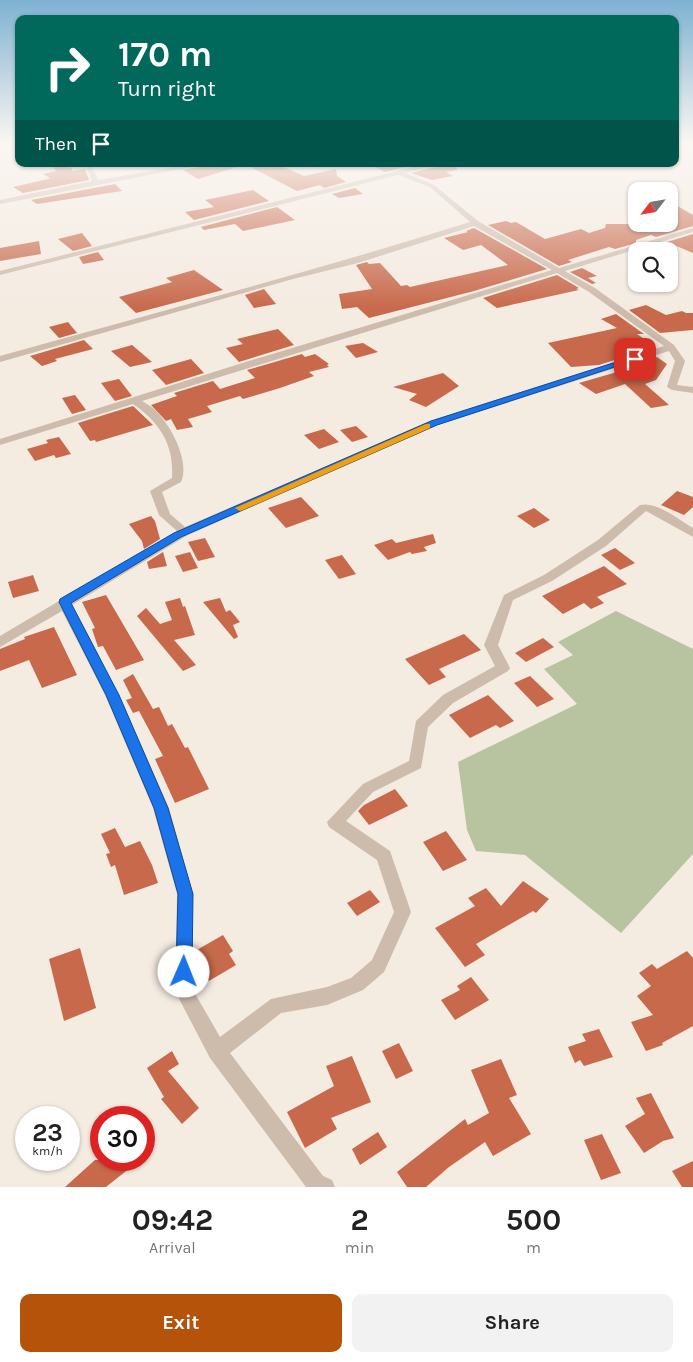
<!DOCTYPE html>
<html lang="en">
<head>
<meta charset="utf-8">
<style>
	:root { --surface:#fff; --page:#f2f2f2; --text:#222; --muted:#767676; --accent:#b45309 }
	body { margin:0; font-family:Karla,sans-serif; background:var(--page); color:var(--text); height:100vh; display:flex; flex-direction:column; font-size:19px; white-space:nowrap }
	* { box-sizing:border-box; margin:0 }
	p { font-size:16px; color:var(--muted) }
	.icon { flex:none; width:28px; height:28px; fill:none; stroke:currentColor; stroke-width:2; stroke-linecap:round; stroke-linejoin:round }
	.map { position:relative; height:1187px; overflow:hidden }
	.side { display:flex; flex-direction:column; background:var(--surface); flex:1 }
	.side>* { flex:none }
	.banner { position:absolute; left:15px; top:15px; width:664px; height:152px; border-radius:10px; box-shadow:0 1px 4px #0004; background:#00695c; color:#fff; overflow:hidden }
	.needle { width:32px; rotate:239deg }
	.tools { position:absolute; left:628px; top:182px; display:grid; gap:10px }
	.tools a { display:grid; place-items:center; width:50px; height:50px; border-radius:10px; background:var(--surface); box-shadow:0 1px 4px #0004; font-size:25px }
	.speed { position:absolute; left:15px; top:1106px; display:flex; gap:10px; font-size:25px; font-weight:700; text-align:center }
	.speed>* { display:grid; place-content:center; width:65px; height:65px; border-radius:50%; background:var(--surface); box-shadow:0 1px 4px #0004; line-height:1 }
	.speed small { font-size:12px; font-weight:400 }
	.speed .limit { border:8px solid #d22; background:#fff; color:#111 }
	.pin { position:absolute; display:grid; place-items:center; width:42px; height:42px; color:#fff; margin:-21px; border-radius:10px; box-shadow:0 2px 8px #0006 }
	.me { position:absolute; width:55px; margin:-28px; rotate:1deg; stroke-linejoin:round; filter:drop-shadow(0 0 4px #0008) }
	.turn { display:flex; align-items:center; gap:18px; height:105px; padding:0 20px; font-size:22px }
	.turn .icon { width:65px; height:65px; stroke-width:2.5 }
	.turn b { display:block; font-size:35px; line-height:42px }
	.then { display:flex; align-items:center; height:48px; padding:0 20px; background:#0003; gap:10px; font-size:19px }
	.eta { display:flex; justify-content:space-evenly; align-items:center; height:85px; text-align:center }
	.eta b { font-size:30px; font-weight:700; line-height:35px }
	.cta { display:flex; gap:10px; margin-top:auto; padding:10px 20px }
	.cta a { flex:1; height:58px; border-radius:10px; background:var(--accent); color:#fff; font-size:20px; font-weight:700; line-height:58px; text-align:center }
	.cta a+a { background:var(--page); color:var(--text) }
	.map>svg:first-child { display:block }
	.green { fill:#b8c4a0 }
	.building { fill:#c8694b }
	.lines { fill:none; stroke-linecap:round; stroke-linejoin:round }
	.minor { fill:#cdbbac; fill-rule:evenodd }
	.tertiary { fill:#cdbbac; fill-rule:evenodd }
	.route { fill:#1a73e8; stroke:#114b97 }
	.slow { fill:#f59e0b }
</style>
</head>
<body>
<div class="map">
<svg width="693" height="1187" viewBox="0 0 693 1187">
	<rect width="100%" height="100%" fill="#f4ebe1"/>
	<path class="green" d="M 616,611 L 693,649 L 693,854 L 621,933 L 525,855 L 476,851 L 467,830 L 458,762 L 577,704 L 544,669 L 573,655 L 558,642 Z"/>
	<g class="building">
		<path d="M 208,164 L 236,164 L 237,167 L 198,179 L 183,170 L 206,166 Z"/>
		<path d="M 245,164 L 277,164 L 304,176 L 336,169 L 337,176 L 346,182 L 324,188 L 320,185 L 297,191 Z"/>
		<path d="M 370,164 L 416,164 L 385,172 Z"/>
		<path d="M 440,164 L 456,164 L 457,170 L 446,172 L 453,176 L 432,180 L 411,173 L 439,166 Z"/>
		<path d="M 69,165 L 73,171 L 85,169 L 89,180 L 23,193 L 13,187 L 48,179 L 50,178 L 43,174 L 56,171 L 53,167 Z"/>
		<path d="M 115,184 L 122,191 L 37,204 L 31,200 Z"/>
		<path d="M 355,188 L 363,194 L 339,198 L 332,194 Z"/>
		<path d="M 253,190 L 269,201 L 194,220 L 185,212 L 214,207 L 205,200 Z"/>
		<path d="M 669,201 L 693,215 L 693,226 L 656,237 L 651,235 L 636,240 L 636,243 L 615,249 L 609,247 L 568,260 L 572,262 L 559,266 L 488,225 L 506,221 L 511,223 L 516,222 L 545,239 L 581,229 L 589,233 L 605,228 L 606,224 L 669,224 Z"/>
		<path d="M 277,207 L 295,220 L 243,231 L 235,224 L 204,230 L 201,227 Z"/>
		<path d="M 474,228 L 547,269 L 474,291 L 369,318 L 357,307 L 342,309 L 339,294 L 372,289 L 356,265 L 367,262 L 369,264 L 380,263 L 401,286 L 407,285 L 410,287 L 508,265 L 481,245 L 463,250 L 444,238 L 468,232 L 466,231 Z"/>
		<path d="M 82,233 L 92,246 L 73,251 L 58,239 Z"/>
		<path d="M 693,234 L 693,253 L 667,242 Z"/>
		<path d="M 39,241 L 41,254 L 0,261 L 0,248 Z"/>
		<path d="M 98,252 L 104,260 L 83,264 L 79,257 Z"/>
		<path d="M 582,268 L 597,276 L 588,278 L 596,283 L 592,284 L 570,272 Z"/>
		<path d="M 194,270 L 223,290 L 136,313 L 119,297 L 172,282 L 166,278 Z"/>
		<path d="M 557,275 L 579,288 L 576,289 L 579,290 L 497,308 L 483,298 Z"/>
		<path d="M 264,289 L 276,304 L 254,308 L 245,295 Z"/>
		<path d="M 646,305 L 666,315 L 682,311 L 686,313 L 693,313 L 693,330 L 660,333 L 629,310 Z"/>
		<path d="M 616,314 L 644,334 L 637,334 L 653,345 L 643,347 L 646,350 L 599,365 L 571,367 L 548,343 L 617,328 L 601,319 Z"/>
		<path d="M 68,322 L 77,333 L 59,338 L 49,327 Z"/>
		<path d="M 278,329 L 294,345 L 239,362 L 226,348 L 243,344 L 237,339 Z"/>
		<path d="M 84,340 L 93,349 L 55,359 L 57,361 L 42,366 L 30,356 Z"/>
		<path d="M 363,343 L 378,352 L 356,358 L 345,346 Z"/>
		<path d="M 132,345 L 152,362 L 130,367 L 111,351 Z"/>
		<path d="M 302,354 L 305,357 L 315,354 L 329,364 L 327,365 L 329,367 L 309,372 L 314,376 L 280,388 L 243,399 L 240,396 L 207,406 L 212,412 L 188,419 L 193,427 L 177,430 L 171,419 L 166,421 L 151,405 L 177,396 L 174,393 L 213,381 L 220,389 L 255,378 L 247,370 Z"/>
		<path d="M 657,357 L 667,364 L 656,380 L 645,384 L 669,405 L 651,408 L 625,384 L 596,394 L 579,383 L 624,370 L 623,368 Z"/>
		<path d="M 191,359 L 204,373 L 166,385 L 152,370 Z"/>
		<path d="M 443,373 L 459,386 L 426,407 L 409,400 L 417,394 L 393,387 Z"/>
		<path d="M 119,379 L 132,396 L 115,401 L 101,383 Z"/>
		<path d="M 75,395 L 86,410 L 72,414 L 62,398 Z"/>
		<path d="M 133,406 L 153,425 L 96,442 L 95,440 L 90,441 L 78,423 Z"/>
		<path d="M 356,426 L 368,437 L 352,442 L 340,430 Z"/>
		<path d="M 324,429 L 339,442 L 319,449 L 304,435 Z"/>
		<path d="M 59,437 L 71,454 L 56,458 L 54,455 L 35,461 L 27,449 L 48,443 L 46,440 Z"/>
		<path d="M 677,491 L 693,497 L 693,507 L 684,515 L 661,505 Z"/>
		<path d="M 301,497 L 319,516 L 286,528 L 268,508 Z"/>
		<path d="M 534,508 L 550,520 L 534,528 L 517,516 Z"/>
		<path d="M 151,516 L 155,521 L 160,539 L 144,549 L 142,541 L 129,524 Z"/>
		<path d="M 433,534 L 436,543 L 424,547 L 427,551 L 412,554 L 410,552 L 388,560 L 374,545 L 392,539 L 396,543 Z"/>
		<path d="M 205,538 L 215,557 L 198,561 L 188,542 Z"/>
		<path d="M 615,548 L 635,563 L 620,570 L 601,555 Z"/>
		<path d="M 163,552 L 167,566 L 149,569 L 147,562 Z"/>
		<path d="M 190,552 L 198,568 L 183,572 L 175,556 Z"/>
		<path d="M 342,555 L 356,574 L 339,579 L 325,560 Z"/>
		<path d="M 604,566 L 627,584 L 597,597 L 604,603 L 591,609 L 584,603 L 563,614 L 542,596 Z"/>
		<path d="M 33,575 L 39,591 L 13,598 L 8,582 Z"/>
		<path d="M 106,595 L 144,660 L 116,670 L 103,646 L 98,647 L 92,629 L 95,628 L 82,602 Z"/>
		<path d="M 180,598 L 183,607 L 185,606 L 195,635 L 174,640 L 196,665 L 183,671 L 137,616 L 146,608 L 160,624 L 172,620 L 165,602 Z"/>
		<path d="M 220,598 L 226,612 L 230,610 L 240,622 L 233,625 L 238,637 L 234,639 L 203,602 Z"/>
		<path d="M 54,627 L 77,675 L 42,688 L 29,660 L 0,671 L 0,649 L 25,639 L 24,637 Z"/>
		<path d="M 464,634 L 481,650 L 439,669 L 446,677 L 429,685 L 405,659 Z"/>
		<path d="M 543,638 L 554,647 L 526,662 L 515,653 Z"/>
		<path d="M 133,674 L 153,709 L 159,707 L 168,726 L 172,724 L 185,748 L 188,747 L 209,789 L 175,803 L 155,759 L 163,756 L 139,711 L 133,713 L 126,700 L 132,698 L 123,680 Z"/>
		<path d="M 530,676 L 554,699 L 537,707 L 514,683 Z"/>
		<path d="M 488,695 L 514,721 L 500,728 L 496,725 L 470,738 L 449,715 Z"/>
		<path d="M 395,789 L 408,806 L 369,825 L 358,811 L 364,805 Z"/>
		<path d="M 115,828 L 125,847 L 140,841 L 152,865 L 158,883 L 124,895 L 115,865 L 111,867 L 106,854 L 110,853 L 101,834 Z"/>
		<path d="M 446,831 L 467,860 L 443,871 L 423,842 Z"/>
		<path d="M 523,881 L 549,899 L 536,913 L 533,911 L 476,944 L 485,955 L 465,967 L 435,928 L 475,906 L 468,898 L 486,888 L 501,906 Z"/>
		<path d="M 370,890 L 380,902 L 357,916 L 347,903 Z"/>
		<path d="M 223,935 L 233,951 L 229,954 L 236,965 L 209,981 L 195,959 L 195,951 Z"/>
		<path d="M 80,948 L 96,1008 L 64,1021 L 49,959 Z"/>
		<path d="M 687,951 L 693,958 L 693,1026 L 662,1043 L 663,1045 L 646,1051 L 631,1022 L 653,1015 L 637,996 L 651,986 L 639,973 L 652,964 L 657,969 Z"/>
		<path d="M 471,977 L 489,1000 L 455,1020 L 441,1000 L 460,990 L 457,986 Z"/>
		<path d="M 599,1029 L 613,1057 L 584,1066 L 580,1060 L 575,1063 L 568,1047 L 586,1041 L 582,1034 Z"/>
		<path d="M 399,1043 L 413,1071 L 396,1079 L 382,1051 Z"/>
		<path d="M 172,1051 L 179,1064 L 168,1071 L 199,1108 L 182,1124 L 161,1099 L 164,1097 L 147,1068 Z"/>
		<path d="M 352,1056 L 371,1102 L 331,1118 L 337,1129 L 305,1148 L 287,1112 L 334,1086 L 326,1066 Z"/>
		<path d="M 501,1059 L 517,1095 L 509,1098 L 531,1134 L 493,1156 L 485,1142 L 449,1167 L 426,1187 L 407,1187 L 397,1172 L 465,1119 L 468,1125 L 489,1113 L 471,1070 Z"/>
		<path d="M 651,1093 L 674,1138 L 663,1141 L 644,1153 L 625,1126 L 645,1114 L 636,1098 Z"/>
		<path d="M 378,1132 L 387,1147 L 360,1165 L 352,1149 Z"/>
		<path d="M 602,1134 L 621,1173 L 601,1180 L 584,1140 Z"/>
		<path d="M 95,1160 L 140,1160 L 106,1187 L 65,1187 Z"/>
		<path d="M 693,1161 L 693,1187 L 682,1187 L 672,1171 Z"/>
	</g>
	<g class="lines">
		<g class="minor">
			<path d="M 85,164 L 91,164 L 98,180 L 193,164 L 206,164 L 0,204 L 0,200 L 92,181 Z"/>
			<path d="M 425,164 L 427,165 L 427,167 L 405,173 L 434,185 L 478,221 L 559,268 L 693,228 L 693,232 L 565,271 L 595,288 L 674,345 L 685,361 L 677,385 L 693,387 L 693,393 L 672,390 L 667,387 L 675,361 L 669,351 L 438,425 L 188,535 L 72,605 L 119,695 L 169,808 L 193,894 L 193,990 L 220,1037 L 271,999 L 327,987 L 351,978 L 372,960 L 394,912 L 377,860 L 329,827 L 327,822 L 363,784 L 409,761 L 416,721 L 443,695 L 495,666 L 484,645 L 504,595 L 544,575 L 598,540 L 640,505 C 657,501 679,520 693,528 L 693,537 L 646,511 L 606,546 L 552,581 L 513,600 L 498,645 L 510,668 L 508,671 L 453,703 L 428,727 L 421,768 L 373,792 L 346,821 L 390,851 L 411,912 L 384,972 L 363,990 L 327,1005 L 281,1013 L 230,1053 L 323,1176 L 332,1180 L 335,1187 L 306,1187 L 210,1058 L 175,991 L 177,894 L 153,808 L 105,695 L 62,611 L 0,647 L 0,636 L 177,531 L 159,515 L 150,491 L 172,478 C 174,444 160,423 133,404 L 0,445 L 0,439 L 252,360 L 552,270 L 474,226 L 358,263 L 293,279 L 0,362 L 0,356 C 157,312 315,271 470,222 L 430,187 L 398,175 L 0,275 L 0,271 ZM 557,273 L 589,292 L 664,346 L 430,421 L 185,527 L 170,514 L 162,492 L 181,482 C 190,462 172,428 158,413 C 154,408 147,404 142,401 Z"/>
		</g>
		<path class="tertiary" d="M 418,164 L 438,164 L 425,168 Z"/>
	</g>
	<linearGradient id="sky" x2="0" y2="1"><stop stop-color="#7eb2d2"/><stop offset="0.46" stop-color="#faf6f2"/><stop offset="1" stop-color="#faf6f2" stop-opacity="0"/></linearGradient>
	<rect width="693" height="309" fill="url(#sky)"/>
	<path class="route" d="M 632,357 L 639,359 L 437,425 L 181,537 L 71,603 L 119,695 L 168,808 L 193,894 L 192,972 L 190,977 L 184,979 L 178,977 L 176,972 L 178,894 L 154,808 L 106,695 L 59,602 L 60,599 L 174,533 L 431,421 Z"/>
	<path class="slow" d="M 426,424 L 430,424 L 430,428 L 243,510 L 240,511 L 235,508 Z"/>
</svg>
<div class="tools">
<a><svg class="needle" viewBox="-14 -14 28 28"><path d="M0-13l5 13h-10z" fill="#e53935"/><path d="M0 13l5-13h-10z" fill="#767676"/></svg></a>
<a><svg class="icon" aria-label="search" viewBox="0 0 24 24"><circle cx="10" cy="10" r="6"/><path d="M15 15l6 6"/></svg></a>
</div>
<div class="speed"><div>23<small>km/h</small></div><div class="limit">30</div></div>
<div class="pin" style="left:635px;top:359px;background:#d93025"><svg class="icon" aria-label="arrive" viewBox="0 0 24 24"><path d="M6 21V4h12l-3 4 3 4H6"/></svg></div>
<svg class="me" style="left:184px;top:972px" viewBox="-20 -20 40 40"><circle r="19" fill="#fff"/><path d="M0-13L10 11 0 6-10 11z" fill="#1a73e8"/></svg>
<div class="banner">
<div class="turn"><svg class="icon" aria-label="right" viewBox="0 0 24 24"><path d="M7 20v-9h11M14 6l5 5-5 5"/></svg><div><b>170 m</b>Turn right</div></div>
<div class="then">Then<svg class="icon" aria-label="arrive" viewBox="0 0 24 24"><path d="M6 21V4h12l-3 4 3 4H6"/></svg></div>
</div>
</div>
<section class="side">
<div class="eta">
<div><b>09:42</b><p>Arrival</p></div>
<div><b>2</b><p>min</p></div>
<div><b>500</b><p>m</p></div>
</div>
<div class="cta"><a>Exit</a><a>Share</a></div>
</section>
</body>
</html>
